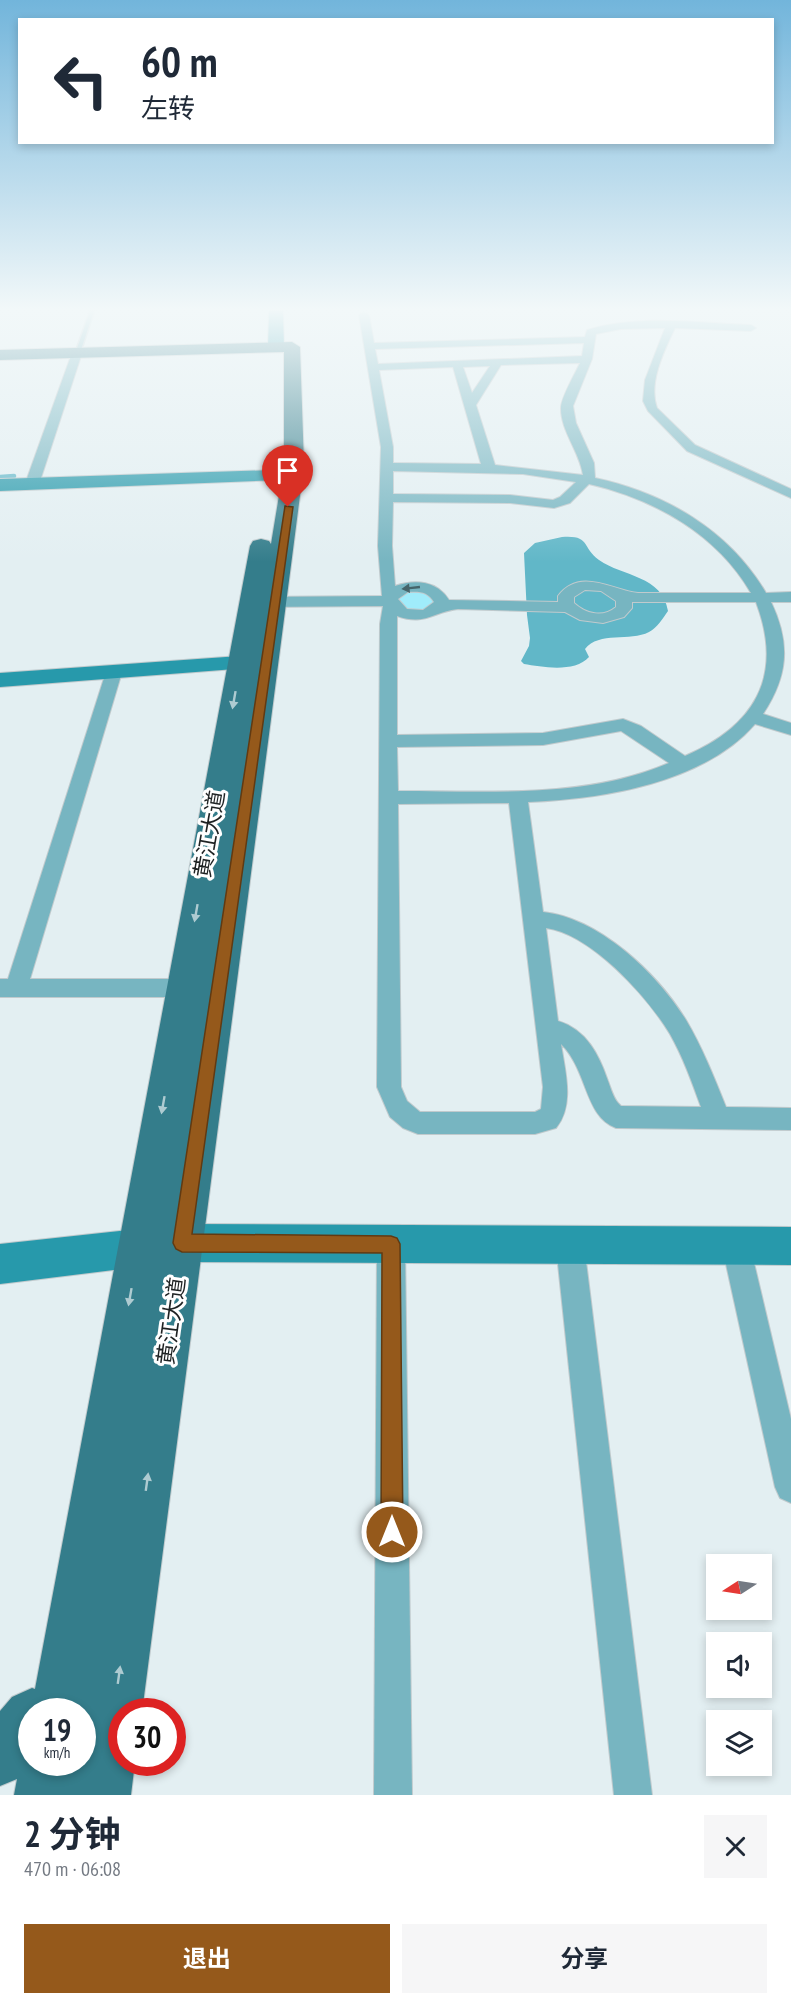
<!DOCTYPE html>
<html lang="zh">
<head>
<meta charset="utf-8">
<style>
	:root { --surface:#fff; --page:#f6f6f7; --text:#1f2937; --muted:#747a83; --accent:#95591b }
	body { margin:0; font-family:"PT Sans Narrow","Noto Sans SC",sans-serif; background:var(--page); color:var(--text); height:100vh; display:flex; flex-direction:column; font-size:22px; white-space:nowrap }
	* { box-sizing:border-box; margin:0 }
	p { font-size:20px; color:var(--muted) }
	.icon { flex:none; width:33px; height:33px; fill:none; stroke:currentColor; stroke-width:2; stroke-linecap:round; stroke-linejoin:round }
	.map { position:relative; height:1795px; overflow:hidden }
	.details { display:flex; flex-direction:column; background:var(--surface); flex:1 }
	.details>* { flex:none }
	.top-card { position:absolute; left:18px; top:18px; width:756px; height:126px; border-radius:0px; box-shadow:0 3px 9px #0003; background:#fff; color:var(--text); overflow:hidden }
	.needle { width:39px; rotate:258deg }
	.buttons { position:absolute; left:706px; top:1554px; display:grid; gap:12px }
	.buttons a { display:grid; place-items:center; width:66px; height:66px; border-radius:0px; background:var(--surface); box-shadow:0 3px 9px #0003; font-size:30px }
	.speed { position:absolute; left:18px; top:1698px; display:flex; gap:12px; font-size:30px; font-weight:700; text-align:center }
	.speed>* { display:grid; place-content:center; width:78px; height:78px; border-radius:50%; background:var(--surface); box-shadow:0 3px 9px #0003; line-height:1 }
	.speed small { font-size:15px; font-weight:400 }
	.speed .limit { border:9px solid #d22; background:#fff; color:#111 }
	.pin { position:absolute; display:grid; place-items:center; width:51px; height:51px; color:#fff; margin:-62px -26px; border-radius:50% 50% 50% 0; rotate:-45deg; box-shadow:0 0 6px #0007 }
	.pin .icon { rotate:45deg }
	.me { position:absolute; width:66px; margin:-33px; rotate:0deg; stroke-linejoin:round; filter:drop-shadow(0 0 4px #0008) }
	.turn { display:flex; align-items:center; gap:21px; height:126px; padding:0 24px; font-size:27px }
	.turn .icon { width:78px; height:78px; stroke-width:2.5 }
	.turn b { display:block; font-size:42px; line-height:51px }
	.round { display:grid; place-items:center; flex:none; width:63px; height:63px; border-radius:0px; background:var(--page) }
	.headline { display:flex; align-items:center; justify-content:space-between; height:102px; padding:0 24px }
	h1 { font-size:36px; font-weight:700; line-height:45px }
	.action { display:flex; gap:12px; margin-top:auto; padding:12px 24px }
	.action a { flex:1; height:69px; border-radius:0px; background:var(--accent); color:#fff; font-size:24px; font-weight:700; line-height:69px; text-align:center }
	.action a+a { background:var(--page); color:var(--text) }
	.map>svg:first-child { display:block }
	.green { fill:#a0ecfb }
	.water { fill:#61b7c8 }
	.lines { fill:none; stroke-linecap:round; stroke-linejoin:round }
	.stream { stroke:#61b7c8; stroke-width:4.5 }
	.lane-casing { stroke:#c0cacd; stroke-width:3 }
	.street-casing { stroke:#c0cacd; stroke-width:2 }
	.secondary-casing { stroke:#c0cacd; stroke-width:2 }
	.primary-casing { stroke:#c0cacd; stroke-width:2 }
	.lane { fill:#77b5c1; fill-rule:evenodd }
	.street { fill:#77b5c1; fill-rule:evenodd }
	.secondary { fill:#2799ab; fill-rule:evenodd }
	.primary { fill:#347d8b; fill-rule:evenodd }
	.oneway { fill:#46646a }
	.oneway2 { fill:#aecbd1 }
	.route { fill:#95591b; stroke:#613a12; stroke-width:1.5 }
	.labels { text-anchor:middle; stroke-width:6; stroke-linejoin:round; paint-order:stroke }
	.street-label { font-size:22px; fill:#1e2223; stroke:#fff }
</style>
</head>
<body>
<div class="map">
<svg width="791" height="1795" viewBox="0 0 791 1795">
	<rect width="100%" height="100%" fill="#e3eff2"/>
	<path class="green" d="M 414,591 L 428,593 L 436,602 C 424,612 418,612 403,608 L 398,599 L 406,592 Z"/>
	<path class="water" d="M 562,537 C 591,535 581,547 599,560 C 623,577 662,575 668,611 C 663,618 657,628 649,632 C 630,642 599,631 585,649 L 589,657 C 575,673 542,667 524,664 L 521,661 L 529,646 L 530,638 L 527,615 L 524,553 L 535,543 Z"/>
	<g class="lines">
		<path class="stream" d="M 0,477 L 14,476"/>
		<g class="lane-casing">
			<path id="lane" d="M 90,311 L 94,311 L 80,353 L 75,354 Z"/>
		</g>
		<g class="street-casing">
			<g id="street">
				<path d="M 364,312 L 369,315 L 374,343 L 585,337 L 587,330 C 638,314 698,323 751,325 L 756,328 L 751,331 L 675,328 C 664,351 648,383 657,408 L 695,445 L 791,489 L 791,498 L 687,451 L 648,411 L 643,401 L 645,380 L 665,328 L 621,329 L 596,334 L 592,359 L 573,406 L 576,423 L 594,463 L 595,478 C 665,493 729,530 766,593 L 791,592 L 791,602 L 771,602 C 791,644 788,676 763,714 L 791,723 L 791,735 L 755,724 C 704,783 603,799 528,802 L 543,912 C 599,918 657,973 686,1020 C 702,1047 714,1077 726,1107 L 791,1108 L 791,1130 L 616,1128 C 584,1116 588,1070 561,1044 C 565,1071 575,1105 556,1128 L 535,1134 L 418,1134 L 403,1128 L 390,1117 L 377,1087 L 380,624 L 383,606 L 258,607 L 250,602 L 258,597 L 382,596 L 378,546 L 381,447 L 359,315 ZM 584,343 L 582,356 L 378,364 L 375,349 ZM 580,363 C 575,374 562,396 561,407 C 560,430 580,452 583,475 L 495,465 L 476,405 L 501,365 ZM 490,366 L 472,393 L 463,367 ZM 453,367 L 481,464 L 393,463 L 393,447 L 379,370 ZM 393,471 L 523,474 L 576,482 L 560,497 L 553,500 L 510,495 L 393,494 ZM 589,484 C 654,499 717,534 751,593 L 638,593 C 612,590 580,567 558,596 L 558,602 L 449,600 C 437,581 416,579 395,586 L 392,546 L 393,502 L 510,503 L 554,508 L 570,503 ZM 585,590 L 601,591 L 616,601 L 616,607 C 603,618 586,614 574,603 L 574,597 ZM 408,592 C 420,591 428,592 434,602 L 423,610 L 407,609 L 398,599 ZM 632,602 L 756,602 L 757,605 C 784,678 753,727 685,756 L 641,726 L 623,719 L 543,733 L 397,735 L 397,616 C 425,626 433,612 458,609 L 565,612 L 580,620 L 603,623 L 624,617 L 632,608 ZM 621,731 L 669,763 C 586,799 486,791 398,791 L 397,747 L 543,745 ZM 509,803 L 543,1087 L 541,1109 L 535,1112 L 420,1112 L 407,1101 L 401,1087 L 398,804 ZM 546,928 C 591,934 647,996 670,1034 C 683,1057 692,1082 701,1107 L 621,1106 L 618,1103 C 613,1097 611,1089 608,1081 C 599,1055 587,1030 558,1021 Z"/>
				<path d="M 77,350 L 82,353 L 39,484 L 32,488 L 27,487 L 25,484 L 72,353 Z"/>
				<path d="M 114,667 L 122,672 L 30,979 L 183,979 L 191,982 L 194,988 L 191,994 L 183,997 L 0,997 L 0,979 L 8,979 L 106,672 Z"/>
				<path d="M 391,1231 L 401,1234 L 405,1244 L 412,1795 L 374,1795 L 377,1244 L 381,1234 Z"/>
				<path d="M 570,1232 L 580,1235 L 584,1245 L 652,1795 L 614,1795 L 556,1245 L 560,1235 Z"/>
				<path d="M 736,1233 L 746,1236 L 750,1246 L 791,1419 L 791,1503 L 780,1498 L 775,1487 L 722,1246 L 726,1236 Z"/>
			</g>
		</g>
		<g class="secondary-casing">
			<g id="secondary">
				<path d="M 269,311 L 283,311 L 284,347 L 276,352 L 268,347 Z"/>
				<path d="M 273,470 L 280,472 L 282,476 L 280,480 L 0,491 L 0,479 Z"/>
				<path d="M 240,656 L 248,658 L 252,663 L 248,668 L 0,687 L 0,673 Z"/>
				<path d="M 182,1224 L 791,1227 L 791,1265 L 182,1262 L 168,1257 L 162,1243 L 168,1229 Z"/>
				<path d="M 138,1229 L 152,1234 L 158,1248 L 152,1262 L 138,1267 L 0,1284 L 0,1244 Z"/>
			</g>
		</g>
		<g class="primary-casing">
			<path id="primary" d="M 292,342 L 300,347 L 304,465 L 142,1712 L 122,1712 L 122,1762 L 135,1762 L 131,1795 L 14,1795 L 17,1779 L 0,1786 L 0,1711 L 12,1697 L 32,1688 L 35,1689 L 250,546 L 253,541 L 261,539 L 269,541 L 271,544 L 284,465 L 284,352 L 0,360 L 0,350 ZM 32,1712 L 82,1712 L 82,1762 L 32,1762 Z"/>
		</g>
		<use href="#lane" class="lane"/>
		<use href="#street" class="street"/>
		<use href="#secondary" class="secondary"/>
		<use href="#primary" class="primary"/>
	</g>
	<defs><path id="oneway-solid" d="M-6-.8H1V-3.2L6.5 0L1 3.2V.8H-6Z" transform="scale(1.5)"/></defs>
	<use class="oneway" href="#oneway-solid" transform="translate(411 588) rotate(174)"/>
	<g class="oneway2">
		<use href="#oneway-solid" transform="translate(234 700) rotate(100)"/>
		<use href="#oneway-solid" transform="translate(196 913) rotate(100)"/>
		<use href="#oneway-solid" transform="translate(163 1105) rotate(100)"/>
		<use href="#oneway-solid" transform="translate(130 1297) rotate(100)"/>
		<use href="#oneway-solid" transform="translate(147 1482) rotate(-82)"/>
		<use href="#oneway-solid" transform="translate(119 1675) rotate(-82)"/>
	</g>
	<linearGradient id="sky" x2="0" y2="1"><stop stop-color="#72b5db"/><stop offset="0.55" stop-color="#f2f8f9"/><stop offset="1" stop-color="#f2f8f9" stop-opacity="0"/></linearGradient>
	<rect width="791" height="562" fill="url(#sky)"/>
	<path class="route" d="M 285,506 L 293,507 L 192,1234 L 391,1236 L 397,1238 L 400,1244 L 403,1532 L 399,1539 L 392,1542 L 384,1539 L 381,1532 L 382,1253 L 182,1252 L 176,1249 L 173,1243 Z"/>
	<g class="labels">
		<g class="street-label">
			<text transform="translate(209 834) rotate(-80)" y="8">黄江大道</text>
			<text transform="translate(171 1321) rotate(-82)" y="8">黄江大道</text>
		</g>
	</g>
</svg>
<div class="buttons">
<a><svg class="needle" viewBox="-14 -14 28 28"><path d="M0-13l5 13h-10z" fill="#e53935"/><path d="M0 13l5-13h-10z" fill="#747a83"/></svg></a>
<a><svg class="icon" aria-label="sound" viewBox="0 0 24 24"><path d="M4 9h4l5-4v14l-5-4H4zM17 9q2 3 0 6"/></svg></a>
<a><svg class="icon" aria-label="layers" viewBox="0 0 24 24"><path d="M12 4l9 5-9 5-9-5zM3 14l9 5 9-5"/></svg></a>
</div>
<div class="speed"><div>19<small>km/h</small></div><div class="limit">30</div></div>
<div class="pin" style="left:288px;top:507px;background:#d93025"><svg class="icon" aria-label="arrive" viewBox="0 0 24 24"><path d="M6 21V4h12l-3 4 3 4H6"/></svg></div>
<svg class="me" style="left:392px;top:1532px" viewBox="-20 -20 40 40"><circle r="17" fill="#95591b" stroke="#fff" stroke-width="3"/><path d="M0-11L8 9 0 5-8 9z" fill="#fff"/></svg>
<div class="top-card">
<div class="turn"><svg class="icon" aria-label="left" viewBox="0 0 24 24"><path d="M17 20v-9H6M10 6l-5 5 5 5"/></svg><div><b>60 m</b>左转</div></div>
</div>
</div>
<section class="details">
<div class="headline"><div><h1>2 分钟</h1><p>470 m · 06:08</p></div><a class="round"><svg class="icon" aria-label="close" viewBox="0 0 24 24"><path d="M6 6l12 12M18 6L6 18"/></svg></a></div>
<div class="action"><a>退出</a><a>分享</a></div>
</section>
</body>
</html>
